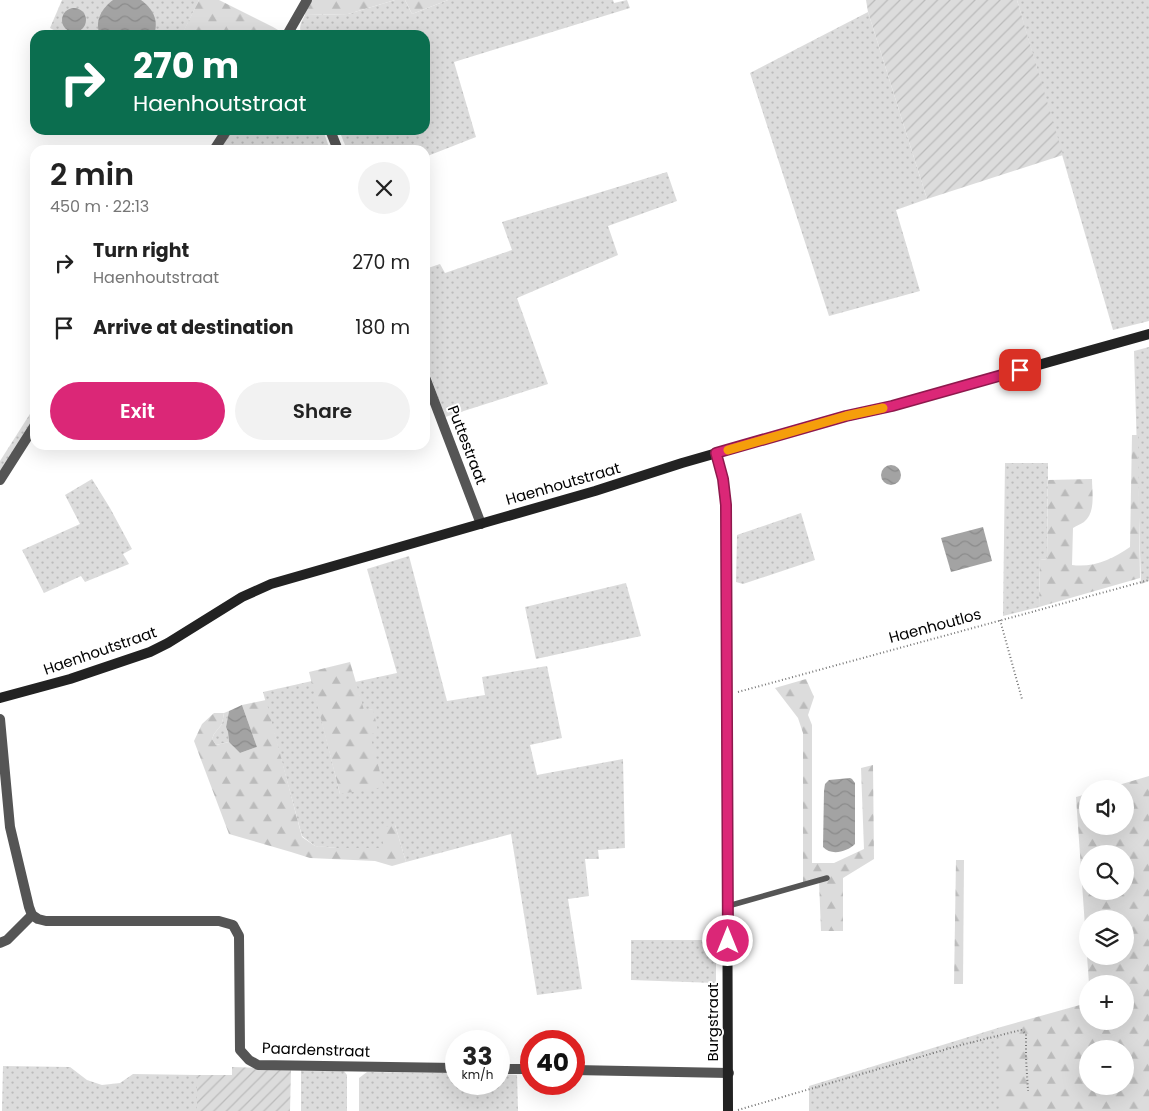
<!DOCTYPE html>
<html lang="en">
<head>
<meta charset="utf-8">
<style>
	:root { --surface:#fff; --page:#f2f2f2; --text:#222; --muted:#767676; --accent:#db2777 }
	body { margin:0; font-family:Poppins,sans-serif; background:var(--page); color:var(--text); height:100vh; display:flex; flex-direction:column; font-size:19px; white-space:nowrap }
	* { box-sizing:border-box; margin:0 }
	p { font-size:16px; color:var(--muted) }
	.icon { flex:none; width:28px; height:28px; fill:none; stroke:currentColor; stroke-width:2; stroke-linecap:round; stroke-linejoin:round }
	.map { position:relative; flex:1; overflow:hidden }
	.details { position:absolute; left:30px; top:145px; width:400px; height:305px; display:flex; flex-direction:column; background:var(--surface); border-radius:15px; box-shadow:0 5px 20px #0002 }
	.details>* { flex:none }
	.banner { position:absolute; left:30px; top:30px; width:400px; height:105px; border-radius:15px; box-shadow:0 5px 20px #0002; background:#0b6e4f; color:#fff; overflow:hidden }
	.buttons { position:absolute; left:1079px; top:780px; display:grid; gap:10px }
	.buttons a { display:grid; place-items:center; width:55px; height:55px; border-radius:50%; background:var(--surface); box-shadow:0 5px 20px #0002; font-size:25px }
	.speed { position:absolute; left:445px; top:1030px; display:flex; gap:10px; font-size:25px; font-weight:700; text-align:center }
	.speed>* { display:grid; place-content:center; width:65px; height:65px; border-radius:50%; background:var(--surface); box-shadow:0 5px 20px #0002; line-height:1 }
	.speed small { font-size:12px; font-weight:400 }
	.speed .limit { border:8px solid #d22; background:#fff; color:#111 }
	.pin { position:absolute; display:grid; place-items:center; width:42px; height:42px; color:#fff; margin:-21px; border-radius:10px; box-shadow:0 2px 8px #0006 }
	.me { position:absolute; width:55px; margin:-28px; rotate:0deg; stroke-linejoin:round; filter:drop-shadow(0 0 4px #0008) }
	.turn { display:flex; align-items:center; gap:18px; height:105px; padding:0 20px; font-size:22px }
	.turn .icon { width:65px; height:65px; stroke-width:2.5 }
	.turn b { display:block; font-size:35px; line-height:42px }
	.round { display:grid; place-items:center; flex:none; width:52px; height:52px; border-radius:26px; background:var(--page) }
	.summary { display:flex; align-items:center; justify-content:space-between; height:85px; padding:0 20px }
	h1 { font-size:30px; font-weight:600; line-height:38px }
	.primary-button { display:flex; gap:10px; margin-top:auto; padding:10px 20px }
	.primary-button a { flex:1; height:58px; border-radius:30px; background:var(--accent); color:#fff; font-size:20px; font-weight:600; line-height:58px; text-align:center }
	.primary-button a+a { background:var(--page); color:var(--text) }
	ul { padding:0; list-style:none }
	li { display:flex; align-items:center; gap:15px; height:65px; padding:0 20px }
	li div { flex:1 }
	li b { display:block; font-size:19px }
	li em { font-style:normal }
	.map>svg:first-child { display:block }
	.grass { fill:url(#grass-dots) }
	.forest { fill:url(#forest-firs); fill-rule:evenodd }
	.garden { fill:url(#garden-furrows) }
	.water { fill:url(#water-waves) }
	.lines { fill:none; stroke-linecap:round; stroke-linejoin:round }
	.path { stroke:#777; stroke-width:2; stroke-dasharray:1 2.5; stroke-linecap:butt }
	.lane { stroke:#555; stroke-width:5.5 }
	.street { stroke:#555; stroke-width:10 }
	.secondary { stroke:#222; stroke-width:10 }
	.route-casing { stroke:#8e194d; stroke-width:12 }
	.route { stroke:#db2777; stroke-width:9 }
	.slow { stroke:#f59e0b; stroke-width:9 }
	.labels { text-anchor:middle; stroke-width:4; stroke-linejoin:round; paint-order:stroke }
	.street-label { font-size:15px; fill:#000; stroke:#fff }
</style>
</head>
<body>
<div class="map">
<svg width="1149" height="1111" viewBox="0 0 1149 1111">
	<defs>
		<pattern id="grass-dots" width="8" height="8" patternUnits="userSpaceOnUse" patternTransform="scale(1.25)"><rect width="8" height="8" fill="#dcdcdc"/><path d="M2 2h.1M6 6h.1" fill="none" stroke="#bbb" stroke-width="1.8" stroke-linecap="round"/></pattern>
		<pattern id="forest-firs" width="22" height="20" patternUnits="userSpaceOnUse" patternTransform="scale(1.25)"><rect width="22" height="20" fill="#dcdcdc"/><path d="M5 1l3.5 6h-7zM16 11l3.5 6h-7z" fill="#bbb"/></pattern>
		<pattern id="garden-furrows" width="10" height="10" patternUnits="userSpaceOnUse" patternTransform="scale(1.25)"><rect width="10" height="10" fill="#dcdcdc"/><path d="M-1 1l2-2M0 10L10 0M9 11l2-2" fill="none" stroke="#bbb"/></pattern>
		<pattern id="water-waves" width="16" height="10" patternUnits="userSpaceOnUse" patternTransform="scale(1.25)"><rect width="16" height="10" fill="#a3a3a3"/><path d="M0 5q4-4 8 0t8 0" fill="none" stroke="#8b8b8b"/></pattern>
	</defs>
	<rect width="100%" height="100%" fill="#fff"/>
	<g class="grass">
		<path d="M 62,0 L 199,0 L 182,35 L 63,35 L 50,28 Z"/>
		<path d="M 395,0 L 405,0 L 412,14 L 448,0 L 613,0 L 614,3 L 627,0 L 630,8 L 454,62 L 476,137 L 425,157 L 425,150 L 347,150 L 339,130 L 425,130 L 425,35 L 302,35 C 298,27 301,23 305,15 L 348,14 Z"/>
		<path d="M 1017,0 L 1149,0 L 1149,321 L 1113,330 Z"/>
		<path d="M 868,12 L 927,199 L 896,210 L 920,291 L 829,316 L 750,73 Z"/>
		<path d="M 232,130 L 323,130 L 330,150 L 220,150 Z"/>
		<path d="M 667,172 L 677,201 L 608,226 L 618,255 L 517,298 L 548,384 L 445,417 L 425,361 L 425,269 L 440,264 L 445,273 L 512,250 L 502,222 Z"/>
		<path d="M 1149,347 L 1149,581 L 1141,584 L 1134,351 Z"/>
		<path d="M 35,406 L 35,419 L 0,473 L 0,461 Z"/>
		<path d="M 1005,463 L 1048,463 L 1047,560 L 1040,559 L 1039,607 L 1003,616 Z"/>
		<path d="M 92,479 L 110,508 L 132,549 L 123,554 L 129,564 L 85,582 L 81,576 L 44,593 L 22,550 L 80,524 L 65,495 Z"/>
		<path d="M 801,513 L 815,560 L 743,584 L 736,582 L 737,535 Z"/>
		<path d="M 409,556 L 447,701 L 485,695 L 482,677 L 547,666 L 562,738 L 530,745 L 537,775 L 623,759 L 625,848 L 598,850 L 599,859 L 585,859 L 589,896 L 568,899 L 582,989 L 537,995 L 511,834 L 406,862 L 395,825 L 384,848 L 337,848 L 315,846 L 302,836 L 263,692 L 312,681 L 340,794 L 370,734 L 373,709 L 364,711 L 355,682 L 397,673 L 367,569 Z"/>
		<path d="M 626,583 L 641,636 L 536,659 L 525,607 Z"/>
		<path d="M 229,711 L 226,727 L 228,732 L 229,742 L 216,745 L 212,739 L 214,734 L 222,724 L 224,713 Z"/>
		<path d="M 631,940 L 716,940 L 716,983 L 631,980 Z"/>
		<path d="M 1001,1027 L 1001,1111 L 809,1111 L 809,1086 Z"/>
		<path d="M 3,1066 L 70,1067 L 87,1080 L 102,1085 L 120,1083 L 133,1074 L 197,1075 L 197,1111 L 2,1111 Z"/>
		<path d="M 301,1070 L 344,1071 L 347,1075 L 347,1111 L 301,1111 Z"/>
		<path d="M 367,1072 L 456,1073 L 456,1084 L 499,1084 L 499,1074 L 517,1075 L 518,1111 L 359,1111 L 359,1078 Z"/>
	</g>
	<g class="forest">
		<path d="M 199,0 L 219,0 L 273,27 L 278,30 L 278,35 L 192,35 L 184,30 Z"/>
		<path d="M 312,0 L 395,0 L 348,14 L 305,15 L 305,12 Z"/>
		<path d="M 405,0 L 448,0 L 412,14 Z"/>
		<path d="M 1132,435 L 1138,435 L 1140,578 L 1039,607 L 1040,559 L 1047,560 L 1048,480 L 1092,479 C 1092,493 1096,512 1084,522 C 1081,524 1076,526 1073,528 L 1072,565 C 1093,568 1113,559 1130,547 Z"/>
		<path d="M 350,662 L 364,710 L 373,709 L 378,731 L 370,735 L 384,787 L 340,794 L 309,672 Z"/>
		<path d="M 806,679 L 814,697 L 808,715 L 812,725 L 812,863 L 834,863 L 864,849 L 861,768 L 873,765 L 874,859 L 843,878 L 843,931 L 821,931 L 819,881 L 803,883 L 803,733 L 798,718 L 775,688 Z"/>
		<path d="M 266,700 L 302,837 L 315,846 L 337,848 L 384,848 L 380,828 L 395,825 L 406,862 L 392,866 L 375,861 L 310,858 L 291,852 L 229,834 L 194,741 L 202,724 L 214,713 L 224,713 L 222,724 L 214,734 L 212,739 L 216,745 L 229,742 L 240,753 L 257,747 L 242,705 Z"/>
		<path d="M 1149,776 L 1149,1111 L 1001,1111 L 1001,1027 L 1087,1003 L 1088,1021 L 1125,1021 L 1125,984 L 1089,984 L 1076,797 L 1087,794 L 1088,826 L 1125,826 L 1125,789 L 1105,789 ZM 1088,854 L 1125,854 L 1125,891 L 1088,891 ZM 1088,919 L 1125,919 L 1125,956 L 1088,956 ZM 1088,1049 L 1125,1049 L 1125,1086 L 1088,1086 Z"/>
		<path d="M 956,860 L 964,860 L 963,984 L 954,984 Z"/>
	</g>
	<g class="garden">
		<path d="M 866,0 L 1017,0 L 1063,155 L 927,199 L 868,12 Z"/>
		<path d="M 232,1067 L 291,1069 L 290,1111 L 197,1111 L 197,1075 L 232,1075 Z"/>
	</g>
	<g class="water">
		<path d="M 113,0 L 141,0 C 153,9 159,20 154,35 L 100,35 C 94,21 102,8 113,0 Z"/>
		<circle cx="74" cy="20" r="12"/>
		<circle cx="891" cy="475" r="10"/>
		<path d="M 983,527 L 992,561 L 951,572 L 941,538 Z"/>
		<path d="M 242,705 L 257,747 L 240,753 L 229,742 L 228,732 L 226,727 L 229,711 Z"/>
		<path d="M 850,778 L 852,779 L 855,783 L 855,844 C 847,852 831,856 823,847 L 824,791 L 825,784 L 829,780 Z"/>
	</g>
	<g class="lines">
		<g class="path">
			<path d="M 1000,620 L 1022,699"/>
			<path d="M 738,692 L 1149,580"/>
			<path d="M 738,1110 L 961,1045 L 1021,1030 L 1026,1034 L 1026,1058 L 1028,1091"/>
		</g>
		<path class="lane" d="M 728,906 L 827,878"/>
		<g class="street">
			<path d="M 287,35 L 307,0"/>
			<path d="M 330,130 L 338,150"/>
			<path d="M 214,150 L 227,130"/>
			<path d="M 425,377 L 481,524"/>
			<path d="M 0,480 L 35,425"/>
			<path d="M 0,719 L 10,827 L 29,907 L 32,915"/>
			<path d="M 0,943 L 7,940 L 32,915 L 38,919 L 46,921 L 219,921 L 233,925 L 239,936 L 240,1050 L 249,1060 L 258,1065 L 456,1068"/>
			<path d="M 499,1069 L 531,1069"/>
			<path d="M 574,1070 L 729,1073"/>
		</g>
		<g class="secondary">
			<path d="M 716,453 L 723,479 L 726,505 L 728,1111"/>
			<path d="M 0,698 L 70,679 L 150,652 L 168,643 L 242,597 L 271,584 L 595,491 L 682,463 L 787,433 L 847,416 L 892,406 L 1149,334"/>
		</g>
	</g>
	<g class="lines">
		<g class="route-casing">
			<path id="route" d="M 728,941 L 726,505 L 723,479 L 716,453 L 846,416 L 892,406 L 1020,370"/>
		</g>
		<use href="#route" class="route"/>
		<path class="slow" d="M 728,450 L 846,416 L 883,408"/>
	</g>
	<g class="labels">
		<g class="street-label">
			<text transform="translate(467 445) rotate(69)" y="5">Puttestraat</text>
			<text transform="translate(563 484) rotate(-16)" y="5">Haenhoutstraat</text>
			<text transform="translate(935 626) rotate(-15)" y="5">Haenhoutlos</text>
			<text transform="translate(100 651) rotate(-19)" y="5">Haenhoutstraat</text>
			<text transform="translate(713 1022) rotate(-90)" y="5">Burgstraat</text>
			<text transform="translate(316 1050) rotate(2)" y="5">Paardenstraat</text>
		</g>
	</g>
</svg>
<div class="buttons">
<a><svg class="icon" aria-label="sound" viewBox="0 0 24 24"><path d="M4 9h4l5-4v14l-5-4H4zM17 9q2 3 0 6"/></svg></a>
<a><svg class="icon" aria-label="search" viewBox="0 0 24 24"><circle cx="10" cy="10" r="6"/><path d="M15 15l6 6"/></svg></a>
<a><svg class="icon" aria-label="layers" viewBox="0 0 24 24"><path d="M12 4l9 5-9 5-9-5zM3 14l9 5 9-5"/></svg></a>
<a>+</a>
<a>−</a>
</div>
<div class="speed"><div>33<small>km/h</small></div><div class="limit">40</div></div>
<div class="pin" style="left:1020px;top:370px;background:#d93025"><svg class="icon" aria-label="arrive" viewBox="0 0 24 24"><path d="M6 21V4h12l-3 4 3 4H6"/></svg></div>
<svg class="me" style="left:728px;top:941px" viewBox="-20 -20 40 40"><circle r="17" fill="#db2777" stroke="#fff" stroke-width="3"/><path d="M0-11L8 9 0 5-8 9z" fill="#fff"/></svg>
<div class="banner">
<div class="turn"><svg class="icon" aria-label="right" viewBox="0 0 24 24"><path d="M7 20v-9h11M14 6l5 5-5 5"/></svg><div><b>270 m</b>Haenhoutstraat</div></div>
</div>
<section class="details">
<div class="summary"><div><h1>2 min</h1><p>450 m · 22:13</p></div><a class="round"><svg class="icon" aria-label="close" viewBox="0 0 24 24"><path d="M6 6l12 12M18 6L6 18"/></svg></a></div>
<ul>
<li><svg class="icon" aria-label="right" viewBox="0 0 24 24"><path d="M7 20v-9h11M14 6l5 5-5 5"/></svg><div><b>Turn right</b><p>Haenhoutstraat</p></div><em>270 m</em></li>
<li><svg class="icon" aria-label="arrive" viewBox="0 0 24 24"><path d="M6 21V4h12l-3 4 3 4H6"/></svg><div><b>Arrive at destination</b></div><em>180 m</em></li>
</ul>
<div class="primary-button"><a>Exit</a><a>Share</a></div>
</section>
</div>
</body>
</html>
